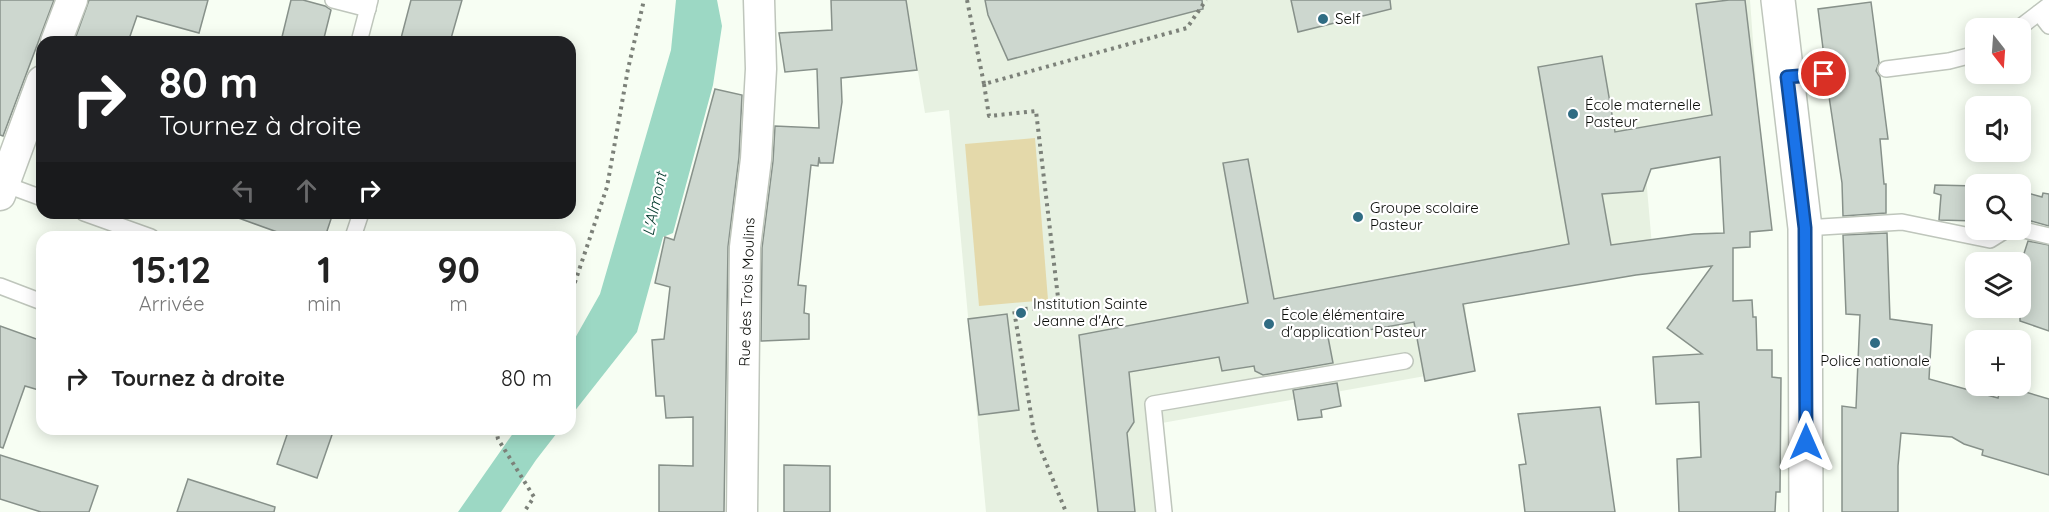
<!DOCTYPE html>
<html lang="fr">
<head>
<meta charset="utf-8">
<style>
	:root { --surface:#fff; --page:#f2f2f2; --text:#222; --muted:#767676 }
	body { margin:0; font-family:Quicksand,sans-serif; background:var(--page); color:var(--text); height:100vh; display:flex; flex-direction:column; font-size:22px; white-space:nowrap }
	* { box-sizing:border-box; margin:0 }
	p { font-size:20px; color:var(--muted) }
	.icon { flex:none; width:33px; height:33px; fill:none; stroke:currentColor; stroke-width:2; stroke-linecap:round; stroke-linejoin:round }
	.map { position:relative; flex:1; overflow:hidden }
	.details { position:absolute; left:36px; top:231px; width:540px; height:204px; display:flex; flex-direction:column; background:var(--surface); border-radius:18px; box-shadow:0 3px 15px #0003 }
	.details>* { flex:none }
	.banner { position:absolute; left:36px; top:36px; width:540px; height:183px; border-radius:18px; box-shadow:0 3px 15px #0003; background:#202124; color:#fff; overflow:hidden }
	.needle { width:39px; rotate:163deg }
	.controls { position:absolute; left:1965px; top:18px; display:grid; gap:12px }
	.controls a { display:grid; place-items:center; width:66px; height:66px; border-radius:12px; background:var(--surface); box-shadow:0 3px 15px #0003; font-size:30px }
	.pin { position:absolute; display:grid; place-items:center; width:51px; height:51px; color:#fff; margin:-26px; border:3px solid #fff; border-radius:50%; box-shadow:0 2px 6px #0007 }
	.me { position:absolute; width:66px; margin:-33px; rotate:0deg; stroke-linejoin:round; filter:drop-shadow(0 0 4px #0008) }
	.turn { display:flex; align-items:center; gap:21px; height:126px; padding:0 24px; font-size:27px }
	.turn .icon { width:78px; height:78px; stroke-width:2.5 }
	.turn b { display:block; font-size:42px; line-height:51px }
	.lanes { display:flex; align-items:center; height:57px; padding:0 24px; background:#0003; justify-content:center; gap:30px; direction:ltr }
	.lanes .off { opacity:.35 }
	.eta { display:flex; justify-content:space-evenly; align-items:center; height:102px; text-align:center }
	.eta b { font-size:36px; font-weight:700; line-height:42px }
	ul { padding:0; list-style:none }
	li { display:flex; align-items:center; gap:18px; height:90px; padding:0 24px }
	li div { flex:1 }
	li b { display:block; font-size:22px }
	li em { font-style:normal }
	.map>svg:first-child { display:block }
	.built { fill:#e7f1e1 }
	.green { fill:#e4d9aa }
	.water { fill:#9cd8c4 }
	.building { fill:#cdd7cf; stroke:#87918a; stroke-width:1.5; fill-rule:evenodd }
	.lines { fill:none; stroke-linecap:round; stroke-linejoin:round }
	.lane-casing { stroke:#bfc6bc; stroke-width:18 }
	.street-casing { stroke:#bfc6bc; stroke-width:33 }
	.secondary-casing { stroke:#bfc6bc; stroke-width:36 }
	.path { stroke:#7c8179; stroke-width:4; stroke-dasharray:3 4.5; stroke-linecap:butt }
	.lane { stroke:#fff; stroke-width:15 }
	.street { stroke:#fff; stroke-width:30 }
	.secondary { stroke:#fff; stroke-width:33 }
	.route-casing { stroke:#114b97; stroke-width:15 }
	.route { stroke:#1a73e8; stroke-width:10 }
	.poi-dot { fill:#306c83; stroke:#fff; stroke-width:2 }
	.labels { text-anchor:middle; stroke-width:4.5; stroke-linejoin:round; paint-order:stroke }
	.poi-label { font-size:15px; fill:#0b0d09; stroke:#fff; text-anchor:start }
	.street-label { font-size:15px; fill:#0b0d09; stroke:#fff }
	.water-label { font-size:16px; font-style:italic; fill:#02392c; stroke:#fff }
</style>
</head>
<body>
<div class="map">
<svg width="2049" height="512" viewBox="0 0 2049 512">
	<rect width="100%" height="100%" fill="#f7fef3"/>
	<path class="built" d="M 906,0 L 1750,0 L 1759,123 L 1645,165 L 1654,269 L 1465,301 L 1470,368 L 1162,423 L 1172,512 L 986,512 L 949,110 L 925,113 Z"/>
	<path class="green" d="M 1035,138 L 1048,300 L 979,306 L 965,144 Z"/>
	<g class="water">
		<path d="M 676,0 L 717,0 L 722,26 L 713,85 L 673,233 L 663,237 L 637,332 L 570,417 L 570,347 L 600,294 L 671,50 Z"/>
		<path d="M 516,429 L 560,429 L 536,460 L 501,512 L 458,512 Z"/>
	</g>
	<g class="building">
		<path d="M 0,0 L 54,0 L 3,136 L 0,135 Z"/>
		<path d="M 89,0 L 208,0 L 199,33 L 137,16 L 128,42 L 74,42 Z"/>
		<path d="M 291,0 L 303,0 L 325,6 L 331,10 L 323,42 L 301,42 L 282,37 Z"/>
		<path d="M 411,0 L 462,0 L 450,42 L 400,42 Z"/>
		<path d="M 831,0 L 906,0 L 917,70 L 841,78 L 842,102 L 833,163 L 820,163 L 819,157 L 818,166 L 811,165 L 798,285 L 806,286 L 804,313 L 809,314 L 809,339 L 761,341 L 762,248 L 773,161 L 775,126 L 819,128 L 817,69 L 785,72 L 779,33 L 832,30 Z"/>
		<path d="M 985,0 L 1202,0 L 1203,9 L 1008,60 L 988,15 Z"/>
		<path d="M 1291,0 L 1390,0 L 1391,9 L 1298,32 Z"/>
		<path d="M 1729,0 L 1745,0 L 1772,230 L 1750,232 L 1750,247 L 1733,248 L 1733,301 L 1752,300 L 1753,317 L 1756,317 L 1757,350 L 1772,350 L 1772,377 L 1781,378 L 1780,492 L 1776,492 L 1775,512 L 1679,512 L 1677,459 L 1701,457 L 1699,402 L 1656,404 L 1653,357 L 1702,354 L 1667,328 L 1712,266 L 1636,275 L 1463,304 L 1475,371 L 1425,381 L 1414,322 L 1328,337 L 1333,363 L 1263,375 L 1255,371 L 1254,366 L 1222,371 L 1219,357 L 1129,372 L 1134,422 L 1127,433 L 1135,512 L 1098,512 L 1079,335 L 1248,303 L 1223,163 L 1248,159 L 1274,299 L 1569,244 L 1538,67 L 1602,56 L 1615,132 L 1712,115 L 1696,4 ZM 1720,157 L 1724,233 L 1694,234 L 1611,245 L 1602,194 L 1643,191 L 1651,169 Z"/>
		<path d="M 1871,2 L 1879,63 L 1876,71 L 1880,77 L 1888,139 L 1880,139 L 1884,184 L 1886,184 L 1886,213 L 1843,216 L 1842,183 L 1827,83 L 1832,79 L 1834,73 L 1832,68 L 1825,64 L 1818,9 Z"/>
		<path d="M 715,89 L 742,95 L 739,157 L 728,247 L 724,512 L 659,512 L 659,465 L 693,466 L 693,417 L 666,418 L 664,396 L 656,396 L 652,340 L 664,339 L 670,287 L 655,283 L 665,237 L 674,240 Z"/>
		<path d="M 1935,185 L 1976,186 L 1976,221 L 1939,220 L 1941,195 L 1934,193 Z"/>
		<path d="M 2020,191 L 2042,197 L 2043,193 L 2049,194 L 2049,226 L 2020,218 Z"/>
		<path d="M 234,213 L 333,213 L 325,237 L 291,237 L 233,216 Z"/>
		<path d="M 1887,233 L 1890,319 L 1932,325 L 1929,379 L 1998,398 L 2001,386 L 2005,386 L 2049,399 L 2049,475 L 1982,455 L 1983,450 L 1964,444 L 1952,437 L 1901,433 L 1898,466 L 1898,512 L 1842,512 L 1842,406 L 1856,408 L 1860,315 L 1846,314 L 1843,235 Z"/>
		<path d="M 2028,241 L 2049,245 L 2049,331 L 2020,321 L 2020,266 Z"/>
		<path d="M 1007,314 L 1019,410 L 979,415 L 968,319 Z"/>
		<path d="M 0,326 L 42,341 L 42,391 L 25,386 L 3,448 L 0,447 Z"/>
		<path d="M 1337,383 L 1341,406 L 1321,410 L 1322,417 L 1298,420 L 1293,390 Z"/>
		<path d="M 1600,407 L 1615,512 L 1525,512 L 1519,465 L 1526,464 L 1518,414 Z"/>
		<path d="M 289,429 L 334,429 L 317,478 L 277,464 Z"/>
		<path d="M 0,455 L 98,486 L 89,512 L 41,512 L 0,499 Z"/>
		<path d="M 784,465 L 830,466 L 830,512 L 784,512 Z"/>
		<path d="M 188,479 L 275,507 L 274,512 L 177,512 Z"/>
	</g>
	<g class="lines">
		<g class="lane-casing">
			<g id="lane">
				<path d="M 333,0 L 368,9"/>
				<path d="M 2039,13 L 2049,26"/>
				<path d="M 2019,28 L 2049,5"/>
				<path d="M 359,42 L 370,0"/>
				<path d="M 1886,69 L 1949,61 L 1976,54"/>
				<path d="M 1787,77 L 1824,74"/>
				<path d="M 4,184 L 42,198"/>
				<path d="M 84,213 L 151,237"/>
				<path d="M 1805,228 L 1902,222 L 1990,240 L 2006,230"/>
				<path d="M 2020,229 L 2049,236"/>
				<path d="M 353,237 L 361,213"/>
				<path d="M 0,286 L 42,302"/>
				<path d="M 1164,512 L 1153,404 L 1405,361"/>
			</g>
		</g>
		<g class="street-casing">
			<g id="street">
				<path d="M 56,42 L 72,0"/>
				<path d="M 0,195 L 42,81"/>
				<path d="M 742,512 L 745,247 L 756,159 L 761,69 L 759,0"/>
			</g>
		</g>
		<g class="secondary-casing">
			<path id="secondary" d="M 1778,0 L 1805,228 L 1806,512"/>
		</g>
		<g class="path">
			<path d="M 967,0 L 984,84 L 1187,28 L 1206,0"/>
			<path d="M 984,84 L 989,116 L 1036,111 L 1059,306 L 1014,310 L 1034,433 L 1066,512"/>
			<path d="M 570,297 L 607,187 L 628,69 L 644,0"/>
			<path d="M 496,429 L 498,439 L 534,497 L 524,512"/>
		</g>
		<use href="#lane" class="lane"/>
		<use href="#street" class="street"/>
		<use href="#secondary" class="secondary"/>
	</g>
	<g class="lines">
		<g class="route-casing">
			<path id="route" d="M 1806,442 L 1805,228 L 1787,77 L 1824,74"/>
		</g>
		<use href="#route" class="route"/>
	</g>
	<g class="poi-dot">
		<circle cx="1323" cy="19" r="6"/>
		<circle cx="1573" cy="114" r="6"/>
		<circle cx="1358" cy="217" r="6"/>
		<circle cx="1021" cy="313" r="6"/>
		<circle cx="1269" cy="324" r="6"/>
		<circle cx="1875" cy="343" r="6"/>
	</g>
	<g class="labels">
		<g class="poi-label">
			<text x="1335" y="24">Self</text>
			<text x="1585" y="110">École maternelle<tspan x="1585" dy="17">Pasteur</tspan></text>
			<text x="1370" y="213">Groupe scolaire<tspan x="1370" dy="17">Pasteur</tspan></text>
			<text x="1033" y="309">Institution Sainte<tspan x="1033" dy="17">Jeanne d'Arc</tspan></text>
			<text x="1281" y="320">École élémentaire<tspan x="1281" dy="17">d'application Pasteur</tspan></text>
			<text x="1875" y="366" text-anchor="middle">Police nationale</text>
		</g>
		<g class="street-label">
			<text transform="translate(747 292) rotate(-88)" y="5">Rue des Trois Moulins</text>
		</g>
		<g class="water-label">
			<text transform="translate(654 204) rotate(-78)" y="6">L'Almont</text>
		</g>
	</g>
</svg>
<div class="controls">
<a><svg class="needle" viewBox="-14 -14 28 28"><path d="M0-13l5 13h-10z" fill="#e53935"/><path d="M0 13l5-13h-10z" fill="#767676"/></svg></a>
<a><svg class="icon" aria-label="sound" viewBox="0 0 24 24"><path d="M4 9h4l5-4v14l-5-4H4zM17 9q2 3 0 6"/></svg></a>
<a><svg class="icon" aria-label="search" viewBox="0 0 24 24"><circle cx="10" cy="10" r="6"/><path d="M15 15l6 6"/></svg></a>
<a><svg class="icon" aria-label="layers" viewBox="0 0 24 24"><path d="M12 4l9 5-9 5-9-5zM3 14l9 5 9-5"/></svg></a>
<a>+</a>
</div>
<div class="pin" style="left:1824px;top:74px;background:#d93025"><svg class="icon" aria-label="arrive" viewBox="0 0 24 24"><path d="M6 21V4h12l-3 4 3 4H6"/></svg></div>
<svg class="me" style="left:1806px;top:442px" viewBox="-20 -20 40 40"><path d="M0-17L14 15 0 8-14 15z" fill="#1a73e8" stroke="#fff" stroke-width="4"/></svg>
<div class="banner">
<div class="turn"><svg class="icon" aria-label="right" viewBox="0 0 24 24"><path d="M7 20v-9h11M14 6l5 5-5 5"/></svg><div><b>80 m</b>Tournez à droite</div></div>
<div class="lanes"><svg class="icon off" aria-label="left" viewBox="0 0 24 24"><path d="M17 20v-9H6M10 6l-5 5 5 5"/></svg><svg class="icon off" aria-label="ahead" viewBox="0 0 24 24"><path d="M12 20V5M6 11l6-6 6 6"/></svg><svg class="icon" aria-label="right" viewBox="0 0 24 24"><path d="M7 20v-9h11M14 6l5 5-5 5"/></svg></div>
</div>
<section class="details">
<div class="eta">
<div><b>15:12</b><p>Arrivée</p></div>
<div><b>1</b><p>min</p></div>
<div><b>90</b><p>m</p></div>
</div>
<ul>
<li><svg class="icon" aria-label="right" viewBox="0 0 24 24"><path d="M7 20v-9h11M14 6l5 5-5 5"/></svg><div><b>Tournez à droite</b></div><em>80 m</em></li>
</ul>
</section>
</div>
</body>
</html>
